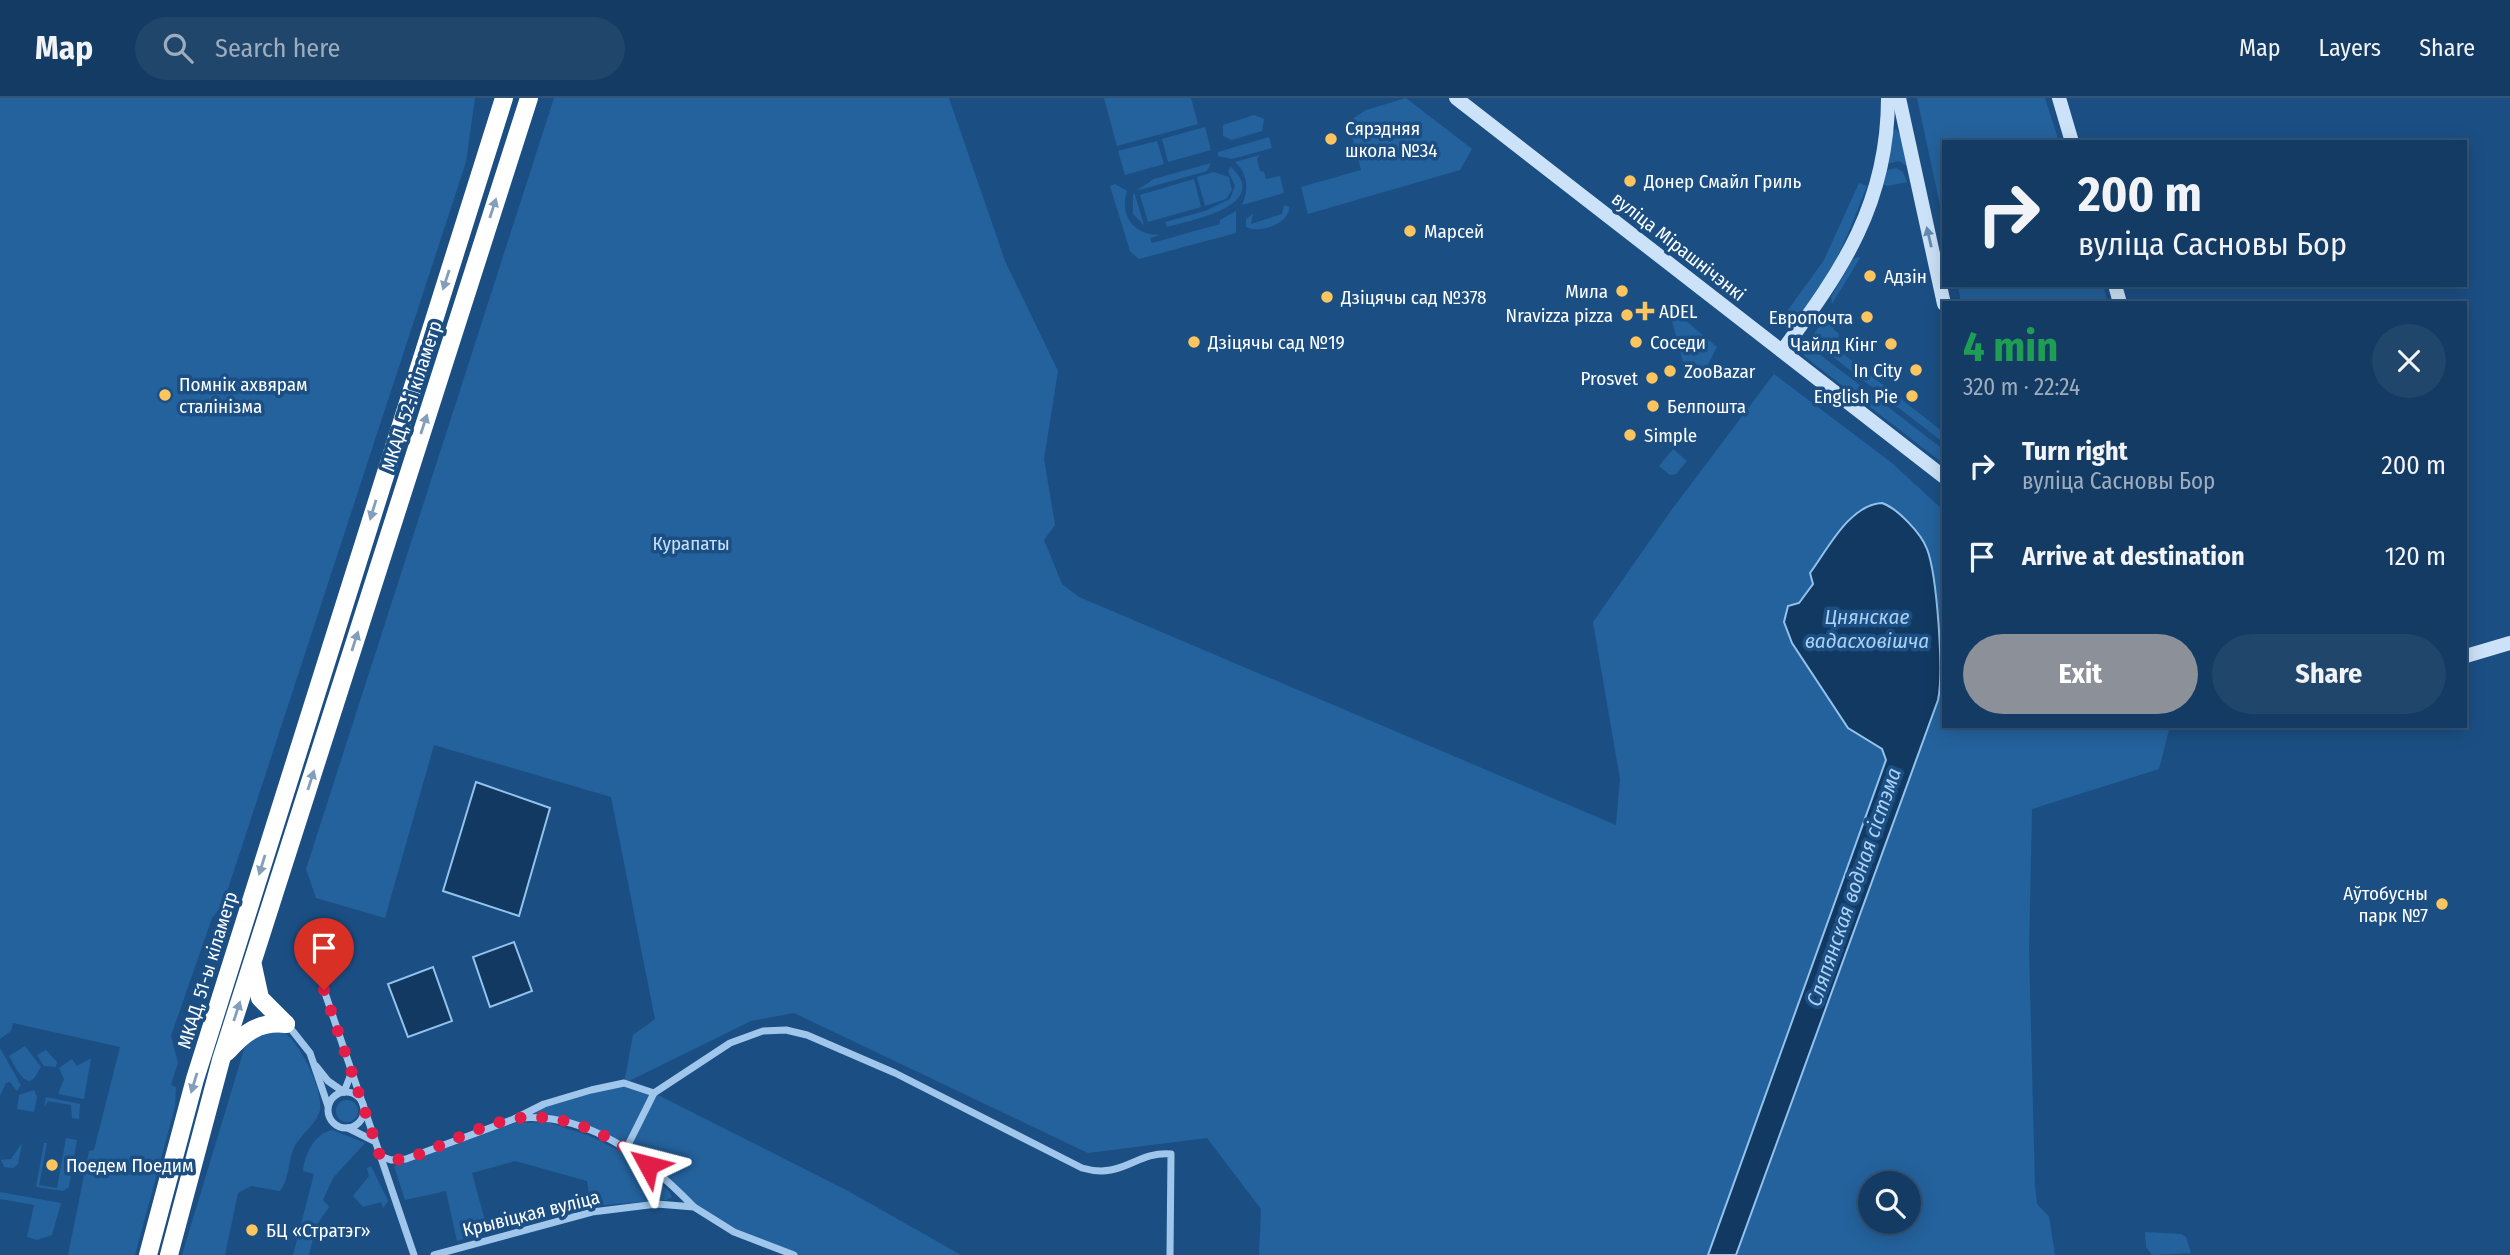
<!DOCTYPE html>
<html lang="en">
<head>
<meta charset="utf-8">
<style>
	:root { --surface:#143b63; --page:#21466c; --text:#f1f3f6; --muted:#9dadbe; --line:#335578; --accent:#8c9099 }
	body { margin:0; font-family:"Fira Sans Condensed",sans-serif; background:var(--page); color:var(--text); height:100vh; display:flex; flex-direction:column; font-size:26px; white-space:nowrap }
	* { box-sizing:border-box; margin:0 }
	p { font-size:23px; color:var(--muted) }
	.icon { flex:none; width:38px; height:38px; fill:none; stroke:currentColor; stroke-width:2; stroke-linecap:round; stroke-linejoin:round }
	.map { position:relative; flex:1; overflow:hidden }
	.details { position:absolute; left:1942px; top:203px; width:525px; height:427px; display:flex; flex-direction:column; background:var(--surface); border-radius:0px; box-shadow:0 4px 18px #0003,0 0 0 2px var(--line) }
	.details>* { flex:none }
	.top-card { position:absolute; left:1942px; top:42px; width:525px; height:147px; border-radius:0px; box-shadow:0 4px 18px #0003,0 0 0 2px var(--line); background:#143b63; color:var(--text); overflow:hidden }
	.fabs { position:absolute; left:1858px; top:1073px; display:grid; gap:14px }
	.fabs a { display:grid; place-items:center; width:63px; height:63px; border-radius:50%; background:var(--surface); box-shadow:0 4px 18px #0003,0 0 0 2px var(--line); font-size:35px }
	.pin { position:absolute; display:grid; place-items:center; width:60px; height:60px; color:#fff; margin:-72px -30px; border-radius:50% 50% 50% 0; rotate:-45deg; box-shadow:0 0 7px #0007 }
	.pin .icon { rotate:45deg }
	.me { position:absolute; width:77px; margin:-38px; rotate:308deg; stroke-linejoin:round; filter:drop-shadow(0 0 5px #0008) }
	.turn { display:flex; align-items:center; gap:24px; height:147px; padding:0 21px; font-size:32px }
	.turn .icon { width:91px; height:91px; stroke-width:2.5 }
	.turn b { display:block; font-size:49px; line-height:60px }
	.round { display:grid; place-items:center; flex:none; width:74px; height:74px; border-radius:37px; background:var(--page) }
	.headline { display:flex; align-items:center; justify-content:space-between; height:119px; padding:0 21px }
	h1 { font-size:42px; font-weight:700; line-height:52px; color:#1e9e55 }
	.button { display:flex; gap:14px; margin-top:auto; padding:14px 21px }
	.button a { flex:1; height:80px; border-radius:42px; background:var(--accent); color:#fff; font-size:28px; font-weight:700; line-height:80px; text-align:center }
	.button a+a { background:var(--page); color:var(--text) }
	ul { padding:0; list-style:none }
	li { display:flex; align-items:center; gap:21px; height:91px; padding:0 21px }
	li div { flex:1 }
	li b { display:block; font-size:26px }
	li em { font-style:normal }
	header { display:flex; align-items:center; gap:42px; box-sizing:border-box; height:98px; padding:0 35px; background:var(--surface); border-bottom:2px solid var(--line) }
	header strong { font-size:33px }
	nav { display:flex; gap:38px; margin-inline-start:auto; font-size:24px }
	.search { width:490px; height:63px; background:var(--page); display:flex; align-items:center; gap:18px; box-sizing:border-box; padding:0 24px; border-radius:38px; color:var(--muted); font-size:26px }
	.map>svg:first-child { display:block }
	.green { fill:#24629d; fill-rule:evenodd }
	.water { fill:#113962; stroke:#93c3ed; stroke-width:2 }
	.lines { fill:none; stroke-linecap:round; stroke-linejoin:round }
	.street { stroke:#a0c7eb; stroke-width:7 }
	.secondary { stroke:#cce2f8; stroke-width:14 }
	.highway { stroke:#fff; stroke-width:18 }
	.oneway { fill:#829ebb }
	.oneway2 { fill:#628ab2 }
	.route { stroke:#e11d48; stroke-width:12; stroke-dasharray:0 21.6 }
	.poi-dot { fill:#fdc55d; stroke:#1b4f84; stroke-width:2.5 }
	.labels { text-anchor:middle; stroke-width:7; stroke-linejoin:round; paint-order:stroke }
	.poi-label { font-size:19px; fill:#fff; stroke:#1b4f84; text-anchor:start }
	.street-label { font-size:19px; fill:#fff; stroke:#1b4f84 }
	.park-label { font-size:19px; fill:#c5e0f8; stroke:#1b4f84 }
	.water-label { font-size:21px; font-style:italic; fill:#acd1f3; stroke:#1b4f84 }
</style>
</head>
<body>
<header>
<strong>Map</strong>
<div class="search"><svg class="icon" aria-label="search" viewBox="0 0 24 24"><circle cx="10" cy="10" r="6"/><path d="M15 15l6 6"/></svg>Search here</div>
<nav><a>Map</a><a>Layers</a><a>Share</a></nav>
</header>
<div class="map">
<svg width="2510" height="1157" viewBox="0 0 2510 1157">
	<rect width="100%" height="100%" fill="#1b4f84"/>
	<g class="green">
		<path d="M 0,0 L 475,0 L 466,64 L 223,806 L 212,820 L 171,938 L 178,965 L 171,987 L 176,989 L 175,1009 L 135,1157 L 68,1157 L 89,1053 L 94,1052 L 120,949 L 13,925 L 11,933 L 0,941 Z"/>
		<path d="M 554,0 L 949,0 L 1005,163 L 1058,273 L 1044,361 L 1055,427 L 1044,442 L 1062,486 L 1079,499 L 1616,727 L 1620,681 L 1593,524 L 1670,414 L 1774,276 L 1892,365 L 1944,413 L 1944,628 L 2170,628 L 2159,671 L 2032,711 L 2029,852 L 2035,1088 L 2037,1106 L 2049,1118 L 2055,1157 L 1736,1157 L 1940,591 L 1942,580 L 1926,449 L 1889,408 L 1869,407 L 1855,417 L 1811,475 L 1813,486 L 1799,505 L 1788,539 L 1848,630 L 1882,651 L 1886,665 L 1708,1157 L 1259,1157 L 1261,1111 L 1207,1040 L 1088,1055 L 794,915 L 751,923 L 625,985 L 660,998 L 848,1093 L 961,1157 L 794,1157 L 720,1127 L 627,1049 L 571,1026 L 514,1021 L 534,1010 L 624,985 L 633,937 L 655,921 L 611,699 L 434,647 L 385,820 L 316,800 L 306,771 ZM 1871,1085 L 1909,1085 L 1909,1124 L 1871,1124 Z"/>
		<path d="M 1104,0 L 1191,0 L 1198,26 L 1117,48 Z"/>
		<path d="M 1406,0 L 1472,51 L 1460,72 L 1308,116 L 1301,89 L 1361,72 L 1348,24 L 1366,12 Z"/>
		<path d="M 1917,0 L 2045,0 L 2059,44 L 1944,44 L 1944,126 Z"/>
		<path d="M 1254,17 L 1264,21 L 1262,33 L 1232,42 L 1223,38 L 1223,27 Z"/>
		<path d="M 1205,29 L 1211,52 L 1168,64 L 1162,41 Z"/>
		<path d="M 1896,31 L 1901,38 L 1907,68 L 1899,63 L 1886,66 L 1892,34 Z"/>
		<path d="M 1269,39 L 1272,50 L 1232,61 L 1218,58 L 1218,54 Z"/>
		<path d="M 1157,43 L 1164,66 L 1125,77 L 1118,53 Z"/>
		<path d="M 1260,57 L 1257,61 L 1260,73 L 1264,74 L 1266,81 L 1280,78 L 1284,95 L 1242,107 C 1249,91 1248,76 1235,64 Z"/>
		<path d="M 1211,65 L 1207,73 L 1136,93 L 1154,81 Z"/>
		<path d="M 1231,69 C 1273,108 1188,123 1167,129 L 1165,124 L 1205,113 L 1230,101 L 1235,88 L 1228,73 Z"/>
		<path d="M 1896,70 L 1903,74 L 1907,84 L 1887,88 L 1881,85 L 1884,73 Z"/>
		<path d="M 1214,74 L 1229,79 L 1232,92 L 1226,101 L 1205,108 L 1197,79 Z"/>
		<path d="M 1194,81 L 1201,109 L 1148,124 L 1140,97 Z"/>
		<path d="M 1859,85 L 1867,88 C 1854,120 1822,210 1790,224 L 1783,219 L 1824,162 Z"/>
		<path d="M 1115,86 L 1127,93 C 1119,118 1134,137 1160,137 L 1150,140 L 1152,145 L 1220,126 L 1220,122 L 1236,113 L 1236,135 L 1139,161 L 1130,153 L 1110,88 Z"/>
		<path d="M 1133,95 L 1135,97 L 1144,127 L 1133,116 Z"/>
		<path d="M 1284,107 L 1289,109 C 1290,126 1259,136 1246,129 L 1246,121 L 1253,116 L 1251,126 L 1282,116 Z"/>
		<path d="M 1859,159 L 1860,160 L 1832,206 L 1831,199 L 1853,161 Z"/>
		<path d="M 1958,187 L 2103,187 L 2108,205 L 1961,205 Z"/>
		<path d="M 1830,214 L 1838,222 L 1833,231 L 1839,236 L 1837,244 L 1842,255 L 1942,333 L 1944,345 L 1810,241 Z"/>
		<path d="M 1679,217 L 1717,249 L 1703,276 L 1687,279 L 1672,223 Z"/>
		<path d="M 1801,242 L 1944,352 L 1944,366 L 1804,258 Z"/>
		<path d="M 1673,351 L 1687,363 L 1676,376 L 1670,377 L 1659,368 Z"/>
		<path d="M 281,932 C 299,942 323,991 320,1012 C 317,1026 299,1037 293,1052 C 288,1065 289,1082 280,1093 L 251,1088 L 238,1095 L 225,1157 L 182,1157 L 245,948 L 258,936 Z"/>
		<path d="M 25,948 L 41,969 C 38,972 37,977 34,980 C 25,991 13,965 9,958 Z"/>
		<path d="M 0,950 L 21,987 L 17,993 L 10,984 L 6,985 L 0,998 Z"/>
		<path d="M 46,952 L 57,964 L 56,969 L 44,968 L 37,957 Z"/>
		<path d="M 91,960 L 84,1001 L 58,996 L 64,981 L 59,970 L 72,961 L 77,968 Z"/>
		<path d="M 34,992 L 37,999 L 34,1014 L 17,1011 L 19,997 Z"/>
		<path d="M 46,999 L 80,1006 L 79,1021 L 72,1020 L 71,1007 L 48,1003 L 44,1009 Z"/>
		<circle cx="347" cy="1013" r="11"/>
		<path d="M 547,1024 L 590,1038 L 626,1056 L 668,1092 L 672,1099 L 666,1102 L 591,1108 L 587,1083 L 515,1063 L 472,1075 L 488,1134 L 457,1143 L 446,1093 L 405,1102 L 394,1068 L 515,1025 Z"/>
		<path d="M 332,1032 L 365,1045 L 333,1080 L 323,1102 L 329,1109 L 316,1128 L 309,1157 L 293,1157 L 314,1076 L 303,1073 C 305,1056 314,1036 332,1032 Z"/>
		<path d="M 66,1040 L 77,1042 L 69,1089 L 63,1093 L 36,1089 L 44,1045 L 47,1045 L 39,1087 L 57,1090 Z"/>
		<path d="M 22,1045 L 18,1066 L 13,1070 L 4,1069 L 1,1062 L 11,1061 Z"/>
		<path d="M 371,1068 L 388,1103 L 383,1110 L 381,1104 L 363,1109 L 353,1098 L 369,1078 L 367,1070 Z"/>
		<path d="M 0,1094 L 61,1105 L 52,1137 L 37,1142 L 27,1139 L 34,1107 L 0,1101 Z"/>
		<path d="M 2145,1134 L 2181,1136 L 2186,1139 L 2191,1155 L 2152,1157 L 2146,1149 Z"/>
	</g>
	<g class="water">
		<path d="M 1882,405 C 1897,410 1921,435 1927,451 C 1937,477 1944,574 1938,602 L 1736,1157 L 1708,1157 L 1886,662 L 1882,651 L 1848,630 L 1792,545 L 1784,524 L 1788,508 L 1799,505 L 1813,486 L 1810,475 C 1828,451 1849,407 1882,405 Z"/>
		<path d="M 476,684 L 550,710 L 519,818 L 443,793 Z"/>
		<path d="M 514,844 L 532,893 L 490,909 L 473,859 Z"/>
		<path d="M 433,869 L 452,923 L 408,939 L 388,886 Z"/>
	</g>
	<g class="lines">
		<g class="street">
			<path d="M 324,892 L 414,1157"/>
			<path d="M 287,926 L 310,955 L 328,1008"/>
			<path d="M 316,968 L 328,983 L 344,994 L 351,976"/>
			<circle cx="346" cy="1012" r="18"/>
			<path d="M 519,1020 C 589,1014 647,1061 693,1108"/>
			<path d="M 348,1030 L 374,1043"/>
			<path d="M 627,1049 L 654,995 L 730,945 L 763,933 L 786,932 L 807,937 L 895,975 L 1082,1070 C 1123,1082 1135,1053 1171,1056 L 1170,1157"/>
			<path d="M 380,1058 L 391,1062 L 406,1061 L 514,1021 L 544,1006 L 591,992 L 624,985 L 654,995"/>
			<path d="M 434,1157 L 592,1114 L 657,1106 L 694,1109 L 734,1134 L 794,1157"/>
		</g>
		<g class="secondary">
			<path d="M 1456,0 L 1944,379"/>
			<path d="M 1899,0 L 1944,206"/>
			<path d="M 2059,0 L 2072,44"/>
			<path d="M 2115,187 L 2120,205"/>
			<path d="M 1782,253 C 1842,173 1888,105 1888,0"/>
			<path d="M 2466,558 L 2510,545"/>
		</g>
		<g class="highway">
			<path d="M 253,868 L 260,900 L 286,926"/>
			<path d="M 227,954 C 244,935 259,923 286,926"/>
			<path d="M 148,1157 L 195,981 L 504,0"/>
			<path d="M 169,1157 L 221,962 L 529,0"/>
		</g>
	</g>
	<defs><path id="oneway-solid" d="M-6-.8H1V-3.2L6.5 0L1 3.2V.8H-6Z" transform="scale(1.75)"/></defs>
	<g class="oneway">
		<use href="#oneway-solid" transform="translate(493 110) rotate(-72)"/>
		<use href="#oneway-solid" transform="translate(446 182) rotate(108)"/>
		<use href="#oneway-solid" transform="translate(424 326) rotate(-72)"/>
		<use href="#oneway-solid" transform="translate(373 412) rotate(107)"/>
		<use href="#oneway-solid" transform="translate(355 543) rotate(-72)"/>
		<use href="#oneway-solid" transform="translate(311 682) rotate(-72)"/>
		<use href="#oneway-solid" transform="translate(262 767) rotate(107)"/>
		<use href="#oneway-solid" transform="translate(237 913) rotate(-72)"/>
		<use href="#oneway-solid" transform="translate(194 985) rotate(107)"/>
	</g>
	<use class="oneway2" href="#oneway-solid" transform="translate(1929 139) rotate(-103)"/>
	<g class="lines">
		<path class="route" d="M 324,892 L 380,1058 L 391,1062 L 406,1061 C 442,1049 476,1028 513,1021 C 560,1012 613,1037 648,1067"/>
	</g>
	<g class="poi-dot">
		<circle cx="1331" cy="41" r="7"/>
		<circle cx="1630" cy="83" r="7"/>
		<circle cx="1410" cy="133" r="7"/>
		<circle cx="1870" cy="178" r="7"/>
		<circle cx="1622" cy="193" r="7"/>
		<circle cx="1327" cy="199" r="7"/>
		<path d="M1641.5 202.5h7v7h7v7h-7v7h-7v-7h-7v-7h7z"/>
		<circle cx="1627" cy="217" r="7"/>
		<circle cx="1867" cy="219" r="7"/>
		<circle cx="1194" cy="244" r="7"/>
		<circle cx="1636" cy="244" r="7"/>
		<circle cx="1891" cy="246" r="7"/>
		<circle cx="1916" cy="272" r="7"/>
		<circle cx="1670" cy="273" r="7"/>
		<circle cx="1652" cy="280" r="7"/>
		<circle cx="165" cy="297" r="7"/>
		<circle cx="1912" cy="298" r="7"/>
		<circle cx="1653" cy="308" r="7"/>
		<circle cx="1630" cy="337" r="7"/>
		<circle cx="2442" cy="806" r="7"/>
		<circle cx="52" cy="1067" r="7"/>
		<circle cx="252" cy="1132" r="7"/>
	</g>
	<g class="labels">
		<g class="poi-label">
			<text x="1345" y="37">Сярэдняя<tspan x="1345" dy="22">школа №34</tspan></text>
			<text x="1644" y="90">Донер Смайл Гриль</text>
			<text x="1424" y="140">Марсей</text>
			<text x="1884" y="185">Адзін</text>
			<text x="1608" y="200" text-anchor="end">Мила</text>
			<text x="1341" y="206">Дзіцячы сад №378</text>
			<text x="1659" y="220">ADEL</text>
			<text x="1613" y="224" text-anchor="end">Nravizza pizza</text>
			<text x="1853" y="226" text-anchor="end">Европочта</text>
			<text x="1208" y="251">Дзіцячы сад №19</text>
			<text x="1650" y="251">Соседи</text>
			<text x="1877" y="253" text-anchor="end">Чайлд Кінг</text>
			<text x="1902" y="279" text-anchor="end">In City</text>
			<text x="1684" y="280">ZooBazar</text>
			<text x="1638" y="287" text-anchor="end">Prosvet</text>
			<text x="179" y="293">Помнік ахвярам<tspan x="179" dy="22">сталінізма</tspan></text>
			<text x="1898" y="305" text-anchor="end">English Pie</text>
			<text x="1667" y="315">Белпошта</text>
			<text x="1644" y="344">Simple</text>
			<text x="2428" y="802" text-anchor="end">Аўтобусны<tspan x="2428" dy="22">парк №7</tspan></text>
			<text x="66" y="1074">Поедем Поедим</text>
			<text x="266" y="1139">БЦ «Стратэг»</text>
		</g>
		<g class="street-label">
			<text transform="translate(1679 148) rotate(38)" y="7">вуліца Мірашнічэнкі</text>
			<text transform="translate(411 298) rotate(-72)" y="7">МКАД, 52-і кіламетр</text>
			<text transform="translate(207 872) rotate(-73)" y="7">МКАД, 51-ы кіламетр</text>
			<text transform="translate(531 1115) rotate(-14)" y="7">Крывіцкая вуліца</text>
		</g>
		<g class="park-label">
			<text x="691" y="452">Курапаты</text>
		</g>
		<g class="water-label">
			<text x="1867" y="526">Цнянскае<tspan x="1867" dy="24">вадасховішча</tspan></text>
			<text transform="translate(1854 789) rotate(-71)" y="7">Сляпянская водная сістэма</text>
		</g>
	</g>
</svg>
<div class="fabs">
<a><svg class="icon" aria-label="search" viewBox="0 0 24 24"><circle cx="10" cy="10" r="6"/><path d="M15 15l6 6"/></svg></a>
</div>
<div class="pin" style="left:324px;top:892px;background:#d93025"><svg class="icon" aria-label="arrive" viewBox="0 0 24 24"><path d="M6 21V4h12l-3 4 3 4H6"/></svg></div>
<svg class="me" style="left:648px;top:1067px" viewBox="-20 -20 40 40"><path d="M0-17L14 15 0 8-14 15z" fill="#e11d48" stroke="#fff" stroke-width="4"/></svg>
<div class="top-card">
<div class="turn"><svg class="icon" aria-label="right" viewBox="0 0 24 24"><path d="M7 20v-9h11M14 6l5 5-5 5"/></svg><div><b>200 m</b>вуліца Сасновы Бор</div></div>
</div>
<section class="details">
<div class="headline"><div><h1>4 min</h1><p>320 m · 22:24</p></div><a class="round"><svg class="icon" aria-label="close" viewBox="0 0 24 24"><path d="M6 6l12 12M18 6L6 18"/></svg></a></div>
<ul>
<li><svg class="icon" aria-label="right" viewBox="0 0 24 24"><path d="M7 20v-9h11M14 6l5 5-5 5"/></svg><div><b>Turn right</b><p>вуліца Сасновы Бор</p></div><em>200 m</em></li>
<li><svg class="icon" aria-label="arrive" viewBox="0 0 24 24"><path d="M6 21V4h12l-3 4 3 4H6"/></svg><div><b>Arrive at destination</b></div><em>120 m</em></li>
</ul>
<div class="button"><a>Exit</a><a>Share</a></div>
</section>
</div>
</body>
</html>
